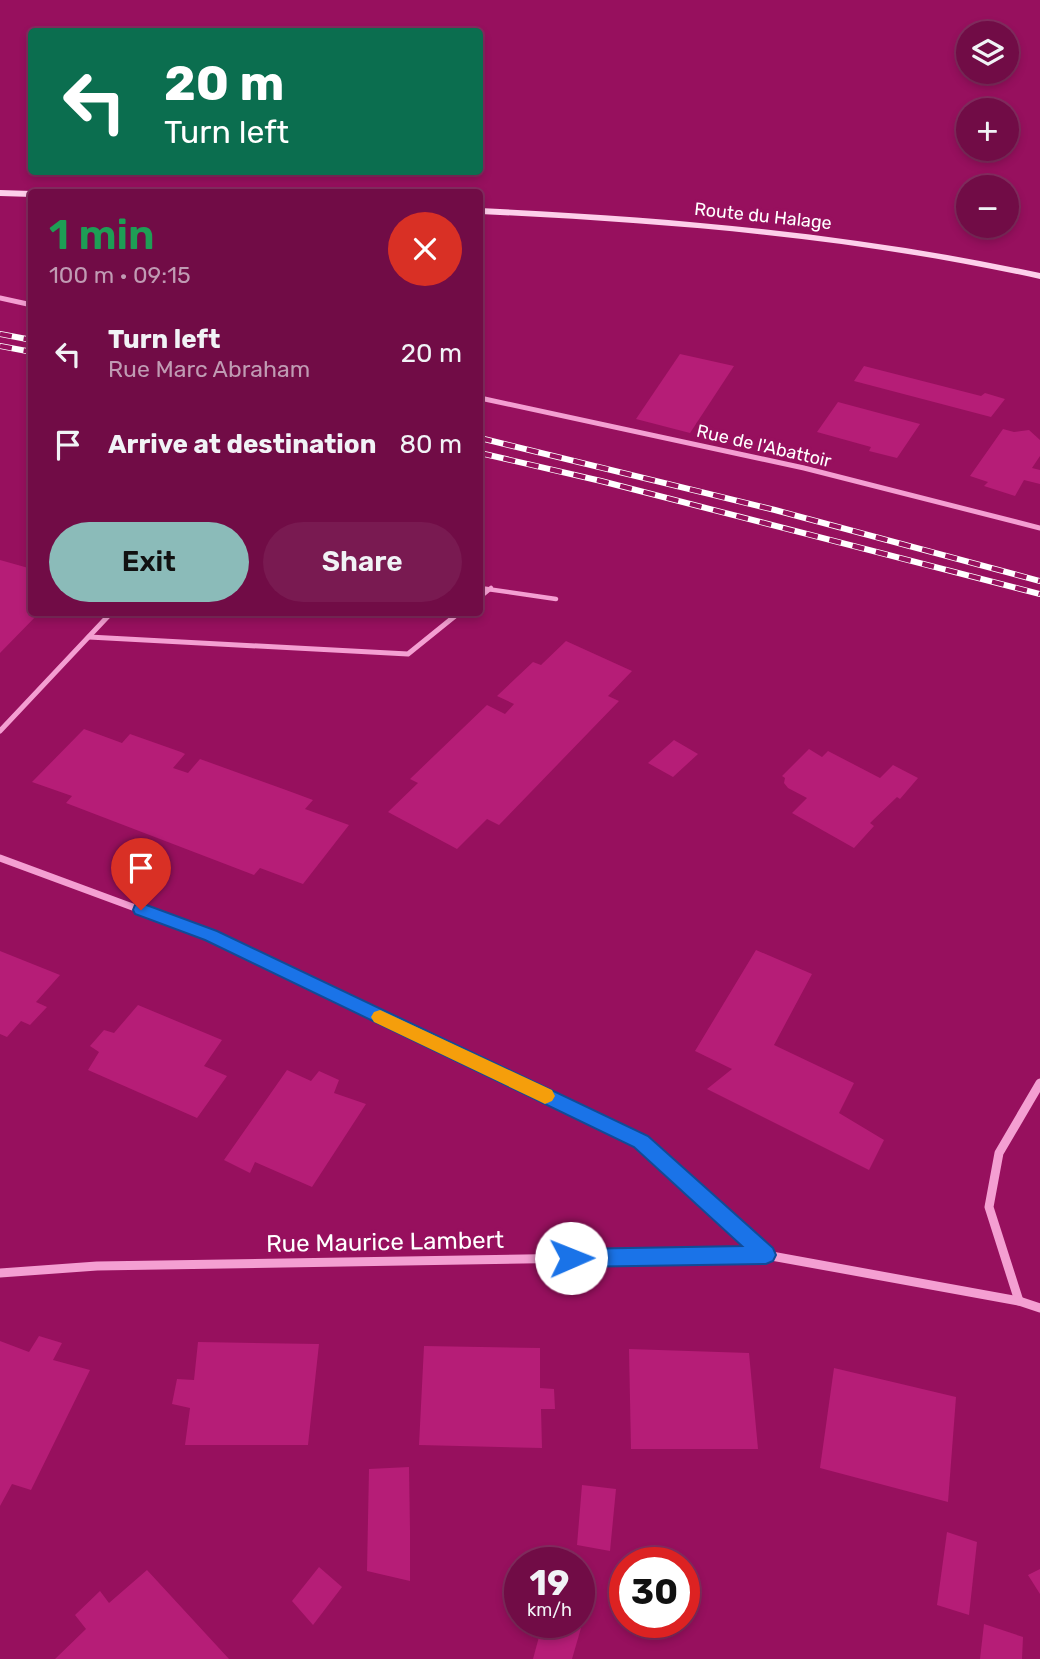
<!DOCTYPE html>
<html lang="en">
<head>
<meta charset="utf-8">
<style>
	:root { --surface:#710c46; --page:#791a51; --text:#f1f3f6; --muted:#c09bb3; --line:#832c5f; --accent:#8bbbb9 }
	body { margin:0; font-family:Rubik,sans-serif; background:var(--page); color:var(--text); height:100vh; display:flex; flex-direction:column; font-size:26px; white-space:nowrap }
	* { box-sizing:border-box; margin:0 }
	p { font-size:23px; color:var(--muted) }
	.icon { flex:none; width:38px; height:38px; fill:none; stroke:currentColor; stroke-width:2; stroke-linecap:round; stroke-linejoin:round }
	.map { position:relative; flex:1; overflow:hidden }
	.drawer { position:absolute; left:28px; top:189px; width:455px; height:427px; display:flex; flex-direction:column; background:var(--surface); border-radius:7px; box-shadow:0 4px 10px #0003,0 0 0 2px var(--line) }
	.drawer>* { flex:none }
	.banner { position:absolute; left:28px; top:28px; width:455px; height:147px; border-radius:7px; box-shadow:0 4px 10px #0003,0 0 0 2px var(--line); background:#0b6e4f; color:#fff; overflow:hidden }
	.fabs { position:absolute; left:956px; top:21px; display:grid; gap:14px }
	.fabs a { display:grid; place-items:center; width:63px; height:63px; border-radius:50%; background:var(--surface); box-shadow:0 4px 10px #0003,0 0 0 2px var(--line); font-size:35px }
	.speed { position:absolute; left:504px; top:1547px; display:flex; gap:14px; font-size:35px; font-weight:700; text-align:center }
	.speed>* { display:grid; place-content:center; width:91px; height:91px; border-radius:50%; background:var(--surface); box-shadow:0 4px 10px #0003,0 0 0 2px var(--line); line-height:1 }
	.speed small { font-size:18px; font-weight:400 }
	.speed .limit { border:10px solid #d22; background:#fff; color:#111 }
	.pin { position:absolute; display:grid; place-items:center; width:60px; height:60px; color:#fff; margin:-72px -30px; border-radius:50% 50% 50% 0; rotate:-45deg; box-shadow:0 0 7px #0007 }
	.pin .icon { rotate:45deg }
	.me { position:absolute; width:77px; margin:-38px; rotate:89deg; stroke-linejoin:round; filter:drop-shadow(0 0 5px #0008) }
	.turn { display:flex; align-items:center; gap:24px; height:147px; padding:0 21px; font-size:32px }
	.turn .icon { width:91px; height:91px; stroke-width:2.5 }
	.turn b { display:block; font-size:49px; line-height:60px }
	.round { display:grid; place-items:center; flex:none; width:74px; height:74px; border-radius:37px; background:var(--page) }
	.head { display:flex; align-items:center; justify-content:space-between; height:119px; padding:0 21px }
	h1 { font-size:42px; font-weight:600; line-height:52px; color:#1e9e55 }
	.cta { display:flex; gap:14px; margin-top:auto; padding:14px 21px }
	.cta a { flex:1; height:80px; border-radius:42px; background:var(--accent); color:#111; font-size:28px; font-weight:600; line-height:80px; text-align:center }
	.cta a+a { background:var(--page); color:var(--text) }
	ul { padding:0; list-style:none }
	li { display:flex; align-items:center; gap:21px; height:91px; padding:0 21px }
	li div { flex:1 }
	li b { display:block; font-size:26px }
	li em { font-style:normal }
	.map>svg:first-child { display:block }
	.building { fill:#b61d77 }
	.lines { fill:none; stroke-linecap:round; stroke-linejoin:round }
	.service-far1 { stroke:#f49fd2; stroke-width:4.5 }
	.service { stroke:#f49fd2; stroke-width:5 }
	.minor-far2 { stroke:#f49fd2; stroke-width:5 }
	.minor-far1 { stroke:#f49fd2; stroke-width:7 }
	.minor { stroke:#f49fd2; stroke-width:9 }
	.secondary { fill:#fdcfea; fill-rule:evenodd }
	.rail-casing { stroke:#fff; stroke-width:6 }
	.rail { stroke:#97105e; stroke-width:4.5; stroke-dasharray:12; stroke-linecap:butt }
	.route { fill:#1a73e8; stroke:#114b97; stroke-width:2 }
	.slow { fill:#f59e0b }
	.labels { text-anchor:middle; stroke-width:7; stroke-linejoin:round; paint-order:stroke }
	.far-street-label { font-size:18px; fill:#fff; stroke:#97105e }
	.near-street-label { font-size:24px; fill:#fff; stroke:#97105e }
</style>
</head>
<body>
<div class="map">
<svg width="1040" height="1659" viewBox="0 0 1040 1659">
	<rect width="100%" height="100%" fill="#97105e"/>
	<g class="building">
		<path d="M 680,354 L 734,366 L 690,433 L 636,419 Z"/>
		<path d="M 864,366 L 981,396 L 985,393 L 1005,399 L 991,417 L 854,381 Z"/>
		<path d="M 838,402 L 920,424 L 897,458 L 869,451 L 871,447 L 817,432 Z"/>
		<path d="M 1003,429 L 1014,432 L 1029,430 L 1040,440 L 1040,456 L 1032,468 L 1040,470 L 1040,484 L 1024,480 L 1015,496 L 984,486 L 988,482 L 970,476 Z"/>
		<path d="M 0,560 L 32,569 L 32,612 L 40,612 L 0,653 Z"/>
		<path d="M 566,641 L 632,671 L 608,696 L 619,701 L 499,825 L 487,819 L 457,849 L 388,812 L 418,783 L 410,779 L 487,705 L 505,714 L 514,704 L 497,696 L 533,662 L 541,665 Z"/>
		<path d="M 84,729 L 122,743 L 130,734 L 181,752 L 185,754 L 173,768 L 188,773 L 200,759 L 286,790 L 313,800 L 305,809 L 349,825 L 303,884 L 260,868 L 254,875 L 66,803 L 72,796 L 32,782 Z"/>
		<path d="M 674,740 L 698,754 L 673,777 L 648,763 Z"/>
		<path d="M 809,749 L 822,757 L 828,751 L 880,778 L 893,765 L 918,778 L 900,799 L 897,797 L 870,823 L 874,826 L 854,848 L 792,813 L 807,798 L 788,788 L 784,783 L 785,778 L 782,776 Z"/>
		<path d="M 756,950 L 812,974 L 774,1045 L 854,1083 L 839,1113 L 884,1140 L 869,1170 L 707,1089 L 732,1069 L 695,1051 Z"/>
		<path d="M 0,951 L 60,975 L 36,1002 L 47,1007 L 30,1025 L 21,1021 L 7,1037 L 0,1034 Z"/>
		<path d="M 138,1005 L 222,1040 L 204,1066 L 227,1076 L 197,1118 L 88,1070 L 99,1052 L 90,1046 L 104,1030 L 114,1033 Z"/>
		<path d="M 287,1070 L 311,1081 L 319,1071 L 339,1080 L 334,1093 L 366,1104 L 312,1187 L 255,1162 L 250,1173 L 224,1160 Z"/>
		<path d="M 39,1336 L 62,1343 L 53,1360 L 90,1370 L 31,1490 L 12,1484 L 0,1506 L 0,1341 L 29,1352 Z"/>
		<path d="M 198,1342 L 319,1344 L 308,1445 L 185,1445 L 190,1408 L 172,1404 L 177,1379 L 194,1380 Z"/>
		<path d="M 424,1346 L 540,1348 L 540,1388 L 554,1389 L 555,1409 L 541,1409 L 542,1448 L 419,1445 Z"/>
		<path d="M 629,1349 L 749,1353 L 758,1449 L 631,1449 Z"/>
		<path d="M 834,1368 L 956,1397 L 948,1502 L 820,1468 Z"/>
		<path d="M 409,1467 L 410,1532 L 410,1581 L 367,1571 L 369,1469 Z"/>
		<path d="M 582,1485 L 616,1489 L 610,1551 L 577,1545 Z"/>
		<path d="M 947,1532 L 977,1542 L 969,1615 L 937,1605 Z"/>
		<path d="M 319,1567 L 342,1587 L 313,1625 L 292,1601 Z"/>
		<path d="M 1040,1569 L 1040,1594 L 1028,1575 Z"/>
		<path d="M 147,1570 L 229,1659 L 55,1659 L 86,1629 L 75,1615 L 100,1591 L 109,1603 Z"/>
		<path d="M 543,1622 L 561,1622 L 581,1628 L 572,1659 L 533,1659 Z"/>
		<path d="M 984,1624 L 1023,1637 L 1022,1659 L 980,1659 Z"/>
	</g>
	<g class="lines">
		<g class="service-far1">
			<path d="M 480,588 L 556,599"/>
			<path d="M 480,597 L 491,588"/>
		</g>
		<g class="service">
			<path d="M 89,637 L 408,654 L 460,612"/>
			<path d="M 0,731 L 112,612"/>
		</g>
		<g class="minor-far2">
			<path d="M 0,298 L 32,305"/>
			<path d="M 480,398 L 804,468 L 1040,528"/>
		</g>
		<path class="minor-far1" d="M 0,858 L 211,936 L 484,1067"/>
		<g class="minor">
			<path d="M 481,1065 L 641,1142 L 765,1255"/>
			<path d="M 0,1273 L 97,1266 L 766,1255 L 1019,1301 L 1040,1308"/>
			<path d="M 1019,1301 L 989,1207 L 999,1153 L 1040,1083"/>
		</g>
		<g class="secondary">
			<path d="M 0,190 L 32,191 L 35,192 L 32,192 L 32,197 L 0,196 Z"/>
			<path d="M 480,208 C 670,217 854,233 1040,273 L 1040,279 C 854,238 670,223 480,214 Z"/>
		</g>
		<g class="rail-casing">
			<g id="rail">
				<path d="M 0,334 L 32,340"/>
				<path d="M 0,346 L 32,352"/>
				<path d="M 480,438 L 775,510 L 1040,581"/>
				<path d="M 480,453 L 601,481 L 1040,594"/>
			</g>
		</g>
		<use href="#rail" class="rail"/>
	</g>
	<path class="route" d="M 141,903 L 217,931 L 648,1136 L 773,1248 L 776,1255 L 773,1261 L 766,1264 L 571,1267 L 564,1265 L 561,1258 L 564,1252 L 571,1249 L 742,1246 L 634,1147 L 205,940 L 135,914 L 133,910 L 135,905 Z"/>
	<path class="slow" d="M 380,1010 L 552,1090 L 555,1096 L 552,1101 L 545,1104 L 539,1101 L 374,1022 L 371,1017 L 374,1012 Z"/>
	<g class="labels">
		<g class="far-street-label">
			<text transform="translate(763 216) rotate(6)" y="6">Route du Halage</text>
			<text transform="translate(764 446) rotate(13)" y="6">Rue de l'Abattoir</text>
		</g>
		<g class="near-street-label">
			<text transform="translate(385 1242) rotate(-1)" y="8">Rue Maurice Lambert</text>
		</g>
	</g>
</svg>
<div class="fabs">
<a><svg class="icon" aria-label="layers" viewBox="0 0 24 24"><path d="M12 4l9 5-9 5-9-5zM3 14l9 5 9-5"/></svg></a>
<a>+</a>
<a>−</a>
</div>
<div class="speed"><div>19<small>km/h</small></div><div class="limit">30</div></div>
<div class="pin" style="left:141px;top:910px;background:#d93025"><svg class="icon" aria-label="arrive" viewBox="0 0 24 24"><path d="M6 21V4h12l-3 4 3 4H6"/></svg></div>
<svg class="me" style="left:571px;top:1258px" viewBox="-20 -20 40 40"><circle r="19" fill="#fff"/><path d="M0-13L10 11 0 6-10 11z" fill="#1a73e8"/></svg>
<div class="banner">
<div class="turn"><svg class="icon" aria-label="left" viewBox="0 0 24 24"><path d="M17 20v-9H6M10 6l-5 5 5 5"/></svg><div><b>20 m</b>Turn left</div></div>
</div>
<section class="drawer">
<div class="head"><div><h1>1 min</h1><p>100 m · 09:15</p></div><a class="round" style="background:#d93025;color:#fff"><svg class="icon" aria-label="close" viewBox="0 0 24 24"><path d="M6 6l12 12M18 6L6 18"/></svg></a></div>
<ul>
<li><svg class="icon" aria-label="left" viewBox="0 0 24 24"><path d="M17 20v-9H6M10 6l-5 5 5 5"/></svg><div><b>Turn left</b><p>Rue Marc Abraham</p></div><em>20 m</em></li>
<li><svg class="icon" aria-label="arrive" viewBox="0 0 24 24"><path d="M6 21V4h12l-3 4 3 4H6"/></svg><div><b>Arrive at destination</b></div><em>80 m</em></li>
</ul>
<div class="cta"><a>Exit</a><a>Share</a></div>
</section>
</div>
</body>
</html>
